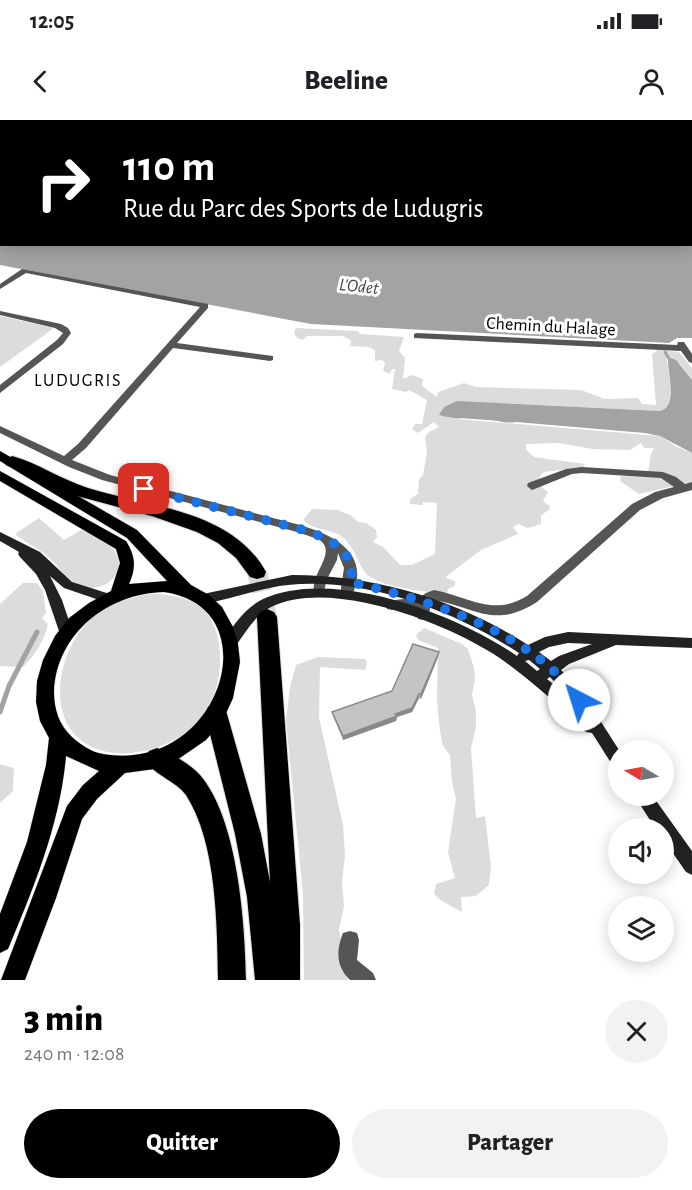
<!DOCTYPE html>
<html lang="fr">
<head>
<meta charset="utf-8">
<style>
	:root { --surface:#fff; --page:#f2f2f2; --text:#202124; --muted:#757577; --accent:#000 }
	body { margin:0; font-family:"Alegreya Sans",sans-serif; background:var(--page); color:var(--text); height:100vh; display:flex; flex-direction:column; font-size:22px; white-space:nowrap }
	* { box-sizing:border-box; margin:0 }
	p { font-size:20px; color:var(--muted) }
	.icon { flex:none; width:33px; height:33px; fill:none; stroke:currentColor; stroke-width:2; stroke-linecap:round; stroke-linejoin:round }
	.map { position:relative; height:860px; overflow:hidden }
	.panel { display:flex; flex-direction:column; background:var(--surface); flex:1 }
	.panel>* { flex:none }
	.banner { position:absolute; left:0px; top:0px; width:693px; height:126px; box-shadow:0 3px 15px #0003; background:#000; color:#fff; overflow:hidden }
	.needle { width:39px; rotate:280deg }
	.controls { position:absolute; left:608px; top:620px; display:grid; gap:12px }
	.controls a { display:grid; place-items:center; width:66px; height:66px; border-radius:50%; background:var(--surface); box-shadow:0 3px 15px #0003; font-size:30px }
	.pin { position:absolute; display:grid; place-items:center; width:51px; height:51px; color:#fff; margin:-26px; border-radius:12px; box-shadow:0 3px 9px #0006 }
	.me { position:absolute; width:66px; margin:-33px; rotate:320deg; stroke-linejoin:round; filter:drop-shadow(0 0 4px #0008) }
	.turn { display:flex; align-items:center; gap:21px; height:126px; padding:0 24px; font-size:27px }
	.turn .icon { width:78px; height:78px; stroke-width:2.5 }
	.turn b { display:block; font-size:42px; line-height:51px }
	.round { display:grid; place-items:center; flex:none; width:63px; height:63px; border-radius:32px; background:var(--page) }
	.headline { display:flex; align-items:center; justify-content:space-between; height:102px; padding:0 24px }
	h1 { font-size:36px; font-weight:800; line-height:45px; color:var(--accent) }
	.cta { display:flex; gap:12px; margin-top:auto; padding:12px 24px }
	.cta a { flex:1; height:69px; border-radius:36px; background:var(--accent); color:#fff; font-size:24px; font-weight:800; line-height:69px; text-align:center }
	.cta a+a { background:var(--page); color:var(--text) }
	.status { display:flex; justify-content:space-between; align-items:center; height:42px; padding:0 30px; background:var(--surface); direction:ltr }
	.status svg { height:16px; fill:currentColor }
	header { display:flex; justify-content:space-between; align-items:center; height:78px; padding:0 24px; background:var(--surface); font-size:27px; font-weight:800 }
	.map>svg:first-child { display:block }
	.green { fill:#dcdcdc }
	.water { fill:#a3a3a3 }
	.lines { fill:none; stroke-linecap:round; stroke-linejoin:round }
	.stream-far1 { stroke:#a3a3a3; stroke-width:3 }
	.stream { stroke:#a3a3a3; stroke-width:5 }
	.highway-tunnel { stroke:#d9d9d9; stroke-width:20; stroke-dasharray:20 10; stroke-linecap:butt }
	.primary-casing { stroke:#dbdbdb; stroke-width:1 }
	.highway-casing { stroke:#dbdbdb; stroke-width:2 }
	.street { fill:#555; fill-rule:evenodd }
	.secondary { fill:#222; fill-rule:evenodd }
	.primary { fill:#000; fill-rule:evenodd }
	.highway { fill:#000; fill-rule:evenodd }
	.wall { fill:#a9a9a9 }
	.shaded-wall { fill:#898989 }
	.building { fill:#c4c4c4; stroke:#898989; stroke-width:1.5 }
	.route { stroke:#1a73e8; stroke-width:10; stroke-dasharray:0 18 }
	.labels { text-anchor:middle; stroke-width:6; stroke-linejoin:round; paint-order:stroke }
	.far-water-label { font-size:18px; font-style:italic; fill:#444; stroke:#fff }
	.far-street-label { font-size:18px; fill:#000; stroke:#fff }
	.far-neighbourhood-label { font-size:18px; letter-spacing:1.5px; fill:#000; stroke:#fff }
</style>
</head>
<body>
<div class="status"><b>12:05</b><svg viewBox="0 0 49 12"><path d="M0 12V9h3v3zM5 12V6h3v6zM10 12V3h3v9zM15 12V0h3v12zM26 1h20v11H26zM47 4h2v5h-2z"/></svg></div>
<header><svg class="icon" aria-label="back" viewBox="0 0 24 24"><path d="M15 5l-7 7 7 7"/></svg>Beeline<svg class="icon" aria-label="person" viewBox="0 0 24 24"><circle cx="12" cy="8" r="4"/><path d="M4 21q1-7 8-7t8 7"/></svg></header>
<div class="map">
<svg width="692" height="860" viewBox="0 0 692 860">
	<rect width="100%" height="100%" fill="#fff"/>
	<g class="green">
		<path d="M 0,0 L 677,0 L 2,2 L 1,107 Z"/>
		<path d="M 0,196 L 54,208 L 0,247 Z"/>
		<path d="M 296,208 L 358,211 L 360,214 L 404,217 L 399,231 L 405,238 L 403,259 L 412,255 L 423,259 L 422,266 L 437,277 L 438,272 L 464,263 L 476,267 L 581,270 L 605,279 L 638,278 L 642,284 L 656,285 L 652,234 L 658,230 L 679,232 L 692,248 L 692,260 L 680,244 L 667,239 C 668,255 678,284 660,291 L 502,283 L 457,299 L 660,316 L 677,327 L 692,333 L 692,362 L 639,374 L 620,361 L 621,356 L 645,357 C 652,346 647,339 654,328 L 644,328 L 641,323 L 630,330 L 593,329 L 559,323 L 526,324 L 526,330 L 534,337 L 585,344 L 583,347 L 544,352 L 533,365 L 542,367 L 548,372 L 543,381 L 550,386 L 549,390 L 541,395 L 541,404 L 528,408 L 518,404 L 513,407 L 518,414 L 481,430 L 447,456 L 446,458 L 455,461 L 455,466 L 448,469 L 447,473 C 429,473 374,467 364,451 C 357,440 352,423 341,416 C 329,408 314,411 303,400 L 312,389 L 338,390 L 350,395 L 358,402 L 366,403 L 376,410 L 377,417 L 373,422 L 383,427 L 400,445 L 412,445 L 435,434 L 437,383 L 423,382 L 422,385 L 410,384 L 410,379 L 418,374 L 419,359 L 423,355 L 427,332 L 425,317 L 429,312 L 439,307 L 434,302 L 418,313 L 412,309 L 415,304 L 422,304 L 427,280 L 409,270 L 406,272 L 392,269 L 395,249 L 392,249 L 390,254 L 383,251 L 385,243 L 382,240 L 375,241 L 375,230 L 368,227 L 350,226 L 351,220 L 342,216 L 307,216 L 303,220 L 297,218 L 294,213 Z"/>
		<path d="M 39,398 L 64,420 L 81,410 C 92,415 105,419 113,429 C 131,452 104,475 80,466 C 65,460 58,444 46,435 C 36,427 24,422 15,414 Z"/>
		<path d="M 23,463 L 37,463 L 43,471 L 46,493 L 42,498 L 48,504 C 45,520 34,536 23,547 L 0,546 L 0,484 Z"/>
		<path d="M 151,474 C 167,474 185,476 199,486 C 230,510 224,572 201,599 C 182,622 143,636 114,633 C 42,625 50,536 92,498 C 108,484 130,477 151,474 Z"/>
		<path d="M 424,508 L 462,524 L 468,529 L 474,548 L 475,559 L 472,575 L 476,591 L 476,607 L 471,628 L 476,698 L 485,696 L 491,746 L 489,765 L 476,776 L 461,777 L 462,792 L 442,781 L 434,774 L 436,764 L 455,758 L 448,732 L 456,679 L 452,662 L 450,635 L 443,626 L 440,611 L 437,580 L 438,528 L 418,520 L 416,515 Z"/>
		<path d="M 318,537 L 365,539 L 367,543 L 365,550 L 320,547 L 319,597 L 343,705 L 345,735 L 342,762 L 344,787 L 339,809 L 348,860 L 304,860 L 303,774 L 286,600 L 290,567 L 296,545 Z"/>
		<path d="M 0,644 L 14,648 L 13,671 L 0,683 Z"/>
	</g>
	<g class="water">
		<path d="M 0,57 L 2,124 L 692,124 L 692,117 L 692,218 L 677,218 L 669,223 L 311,204 L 0,145 Z"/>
		<path d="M 668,237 L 676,240 L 692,260 L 692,333 L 660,316 L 645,313 L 516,302 C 505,304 498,300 487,300 C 471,298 455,300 439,295 L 444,287 L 457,281 L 660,291 C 679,285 667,253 668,237 Z"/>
	</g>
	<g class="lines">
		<path class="stream-far1" d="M 665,232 L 668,237"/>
		<path class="stream" d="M 0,592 L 9,566 L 37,512"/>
		<path class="highway-tunnel" d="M 257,452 L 267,497"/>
		<g class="primary-casing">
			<path id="primary" d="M 0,331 L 137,410 L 191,465 L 209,475 L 222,487 L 233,507 L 238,524 L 240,542 L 233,578 L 223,600 L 206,620 L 174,642 L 155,649 L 125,653 L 97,679 L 82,699 L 56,778 L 25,860 L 1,860 L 67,686 L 83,665 L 99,651 L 66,636 C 60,704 34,767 8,829 L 0,833 L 0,794 L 27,722 L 46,645 L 49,618 L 40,601 L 36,582 L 37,561 L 43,540 L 55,516 L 69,498 L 89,483 L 111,471 L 120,443 L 116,429 L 0,361 L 0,351 L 126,421 C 136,437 136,448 129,464 L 167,461 L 127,418 L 0,341 ZM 164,472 C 272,487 221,654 103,634 C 91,632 81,625 72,617 C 59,605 54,589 54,572 C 56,513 109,473 164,472 Z"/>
		</g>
		<g class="highway-casing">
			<g id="highway">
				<path d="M 12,336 C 38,343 62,360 88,368 C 149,387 232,390 266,452 L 264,457 L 257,459 L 250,457 L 236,438 L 218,423 L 197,412 L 152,396 L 77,376 L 6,345 L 4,341 Z"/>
				<path d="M 267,489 L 274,492 L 277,497 L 300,805 L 300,860 L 255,860 L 247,777 L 235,714 L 205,594 L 208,587 L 216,584 L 224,587 L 227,594 L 261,714 L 270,762 L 257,497 L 260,492 Z"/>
				<path d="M 157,628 C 172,634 189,643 200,655 C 238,699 245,804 246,860 L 218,860 C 217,805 217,723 186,675 C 175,660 153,655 145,639 L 149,631 Z"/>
			</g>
		</g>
		<g class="street">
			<path d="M 22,149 L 208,184 L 208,188 L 177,223 L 273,236 L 273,240 L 270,241 L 173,228 L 86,328 L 72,340 L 110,355 L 300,405 C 336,416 372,434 351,478 L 341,478 L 340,475 L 344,448 L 338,433 L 337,440 L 327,459 L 323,475 L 315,475 C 307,456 337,435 321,421 C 315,417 304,415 297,412 L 102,360 L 69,347 L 0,313 L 0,306 L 64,336 L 78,324 L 200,187 L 26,153 L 0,169 L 0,164 Z"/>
			<path d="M 0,191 L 61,204 L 68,208 L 71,213 L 63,224 L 0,273 L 0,265 L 57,220 L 63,213 L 55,208 L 0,195 Z"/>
			<path d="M 417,213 L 677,225 L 678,222 L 684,222 L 692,234 L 692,243 L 689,242 L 681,231 L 414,218 L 414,214 Z"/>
			<path d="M 582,347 L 663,352 L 676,357 L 685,364 L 692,362 L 692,370 L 663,378 L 640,390 L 537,482 C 494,509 477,488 434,480 L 431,483 L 428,499 L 423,500 L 418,499 L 417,488 L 392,490 L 387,489 L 386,485 L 387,481 L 420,477 L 426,473 L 434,470 C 471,477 491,497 527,476 L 632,384 L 655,372 L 674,367 L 661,358 L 582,353 L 572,354 L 532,370 L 527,366 L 528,363 L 566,349 Z"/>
			<path d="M 350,811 L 357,813 L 359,820 L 357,840 L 373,853 L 376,860 L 350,860 C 336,846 336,831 343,813 Z"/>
		</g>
		<g class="secondary">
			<path d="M 0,412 L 40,432 L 72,462 L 113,475 L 114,478 L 113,481 L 108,483 L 64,468 L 50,456 L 62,480 L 73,513 L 71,517 L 66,518 L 61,517 L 45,470 L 36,454 L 20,437 L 18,434 L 19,432 L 0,421 Z"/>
			<path d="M 292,455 C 376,455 458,480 528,525 L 545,517 L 568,512 L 692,518 L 692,528 L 616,525 L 569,544 L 561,550 L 582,572 L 619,630 L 618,648 L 613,646 L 592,613 L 586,612 C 556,583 526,555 492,533 C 441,501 329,458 271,487 C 255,495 245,513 235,527 L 230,528 L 225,527 L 223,523 C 231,507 246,487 263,479 C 333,447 457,494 517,536 L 519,533 C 455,491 366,457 288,465 C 259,468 232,479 203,484 L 198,482 L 197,479 L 198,476 L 203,474 ZM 568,523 L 592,524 L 559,536 L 551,541 L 539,532 L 549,527 ZM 529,540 L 540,549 L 537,551 L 525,541 ZM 550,557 L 569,577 L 547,559 Z"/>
			<path d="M 634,675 L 652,675 L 692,731 L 692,755 L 686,752 L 663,719 L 663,708 L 655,708 Z"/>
		</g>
		<use href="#primary" class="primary"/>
		<use href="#highway" class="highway"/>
	</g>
	<path class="wall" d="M 438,537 L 421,579 L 419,578 L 412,592 L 397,597 L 396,601 L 343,620 L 333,596 L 332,592 L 392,571 Z"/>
	<g class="shaded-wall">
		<path d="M 439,532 L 438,537 L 421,579 L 421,574 Z"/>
		<path d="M 419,574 L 419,578 L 412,592 L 397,597 L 396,601 L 343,620 L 343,616 L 395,594 Z"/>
	</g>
	<path class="building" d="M 413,524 L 439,532 L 421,574 L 419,574 L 412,588 L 395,594 L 397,596 L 343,616 L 332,592 L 392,571 Z"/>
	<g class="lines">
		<path class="route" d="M 144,369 L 300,409 C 324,416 359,430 350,462 C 428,480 532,511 579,580"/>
	</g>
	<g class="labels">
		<g class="far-water-label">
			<text transform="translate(359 166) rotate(6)" y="6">L'Odet</text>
		</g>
		<g class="far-street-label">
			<text transform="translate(551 206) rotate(3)" y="6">Chemin du Halage</text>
		</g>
		<g class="far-neighbourhood-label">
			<text x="78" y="266">LUDUGRIS</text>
		</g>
	</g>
</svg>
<div class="controls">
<a><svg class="needle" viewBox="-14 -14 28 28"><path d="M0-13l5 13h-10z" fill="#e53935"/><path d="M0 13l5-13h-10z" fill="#757577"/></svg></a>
<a><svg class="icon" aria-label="sound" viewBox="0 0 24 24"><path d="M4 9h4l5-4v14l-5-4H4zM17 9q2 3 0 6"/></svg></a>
<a><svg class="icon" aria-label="layers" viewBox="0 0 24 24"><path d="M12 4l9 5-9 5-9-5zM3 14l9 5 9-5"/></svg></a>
</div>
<div class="pin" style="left:144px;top:369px;background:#d93025"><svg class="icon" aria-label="arrive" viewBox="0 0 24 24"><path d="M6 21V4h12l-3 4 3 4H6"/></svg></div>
<svg class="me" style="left:579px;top:580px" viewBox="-20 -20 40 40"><circle r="19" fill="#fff"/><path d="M0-13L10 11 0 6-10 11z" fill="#1a73e8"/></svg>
<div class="banner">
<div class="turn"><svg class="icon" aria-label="right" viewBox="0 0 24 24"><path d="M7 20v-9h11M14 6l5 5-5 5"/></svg><div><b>110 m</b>Rue du Parc des Sports de Ludugris</div></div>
</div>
</div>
<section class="panel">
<div class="headline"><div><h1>3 min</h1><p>240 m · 12:08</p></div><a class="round"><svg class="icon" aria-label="close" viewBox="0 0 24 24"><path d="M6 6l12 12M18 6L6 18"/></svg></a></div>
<div class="cta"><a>Quitter</a><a>Partager</a></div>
</section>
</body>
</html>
